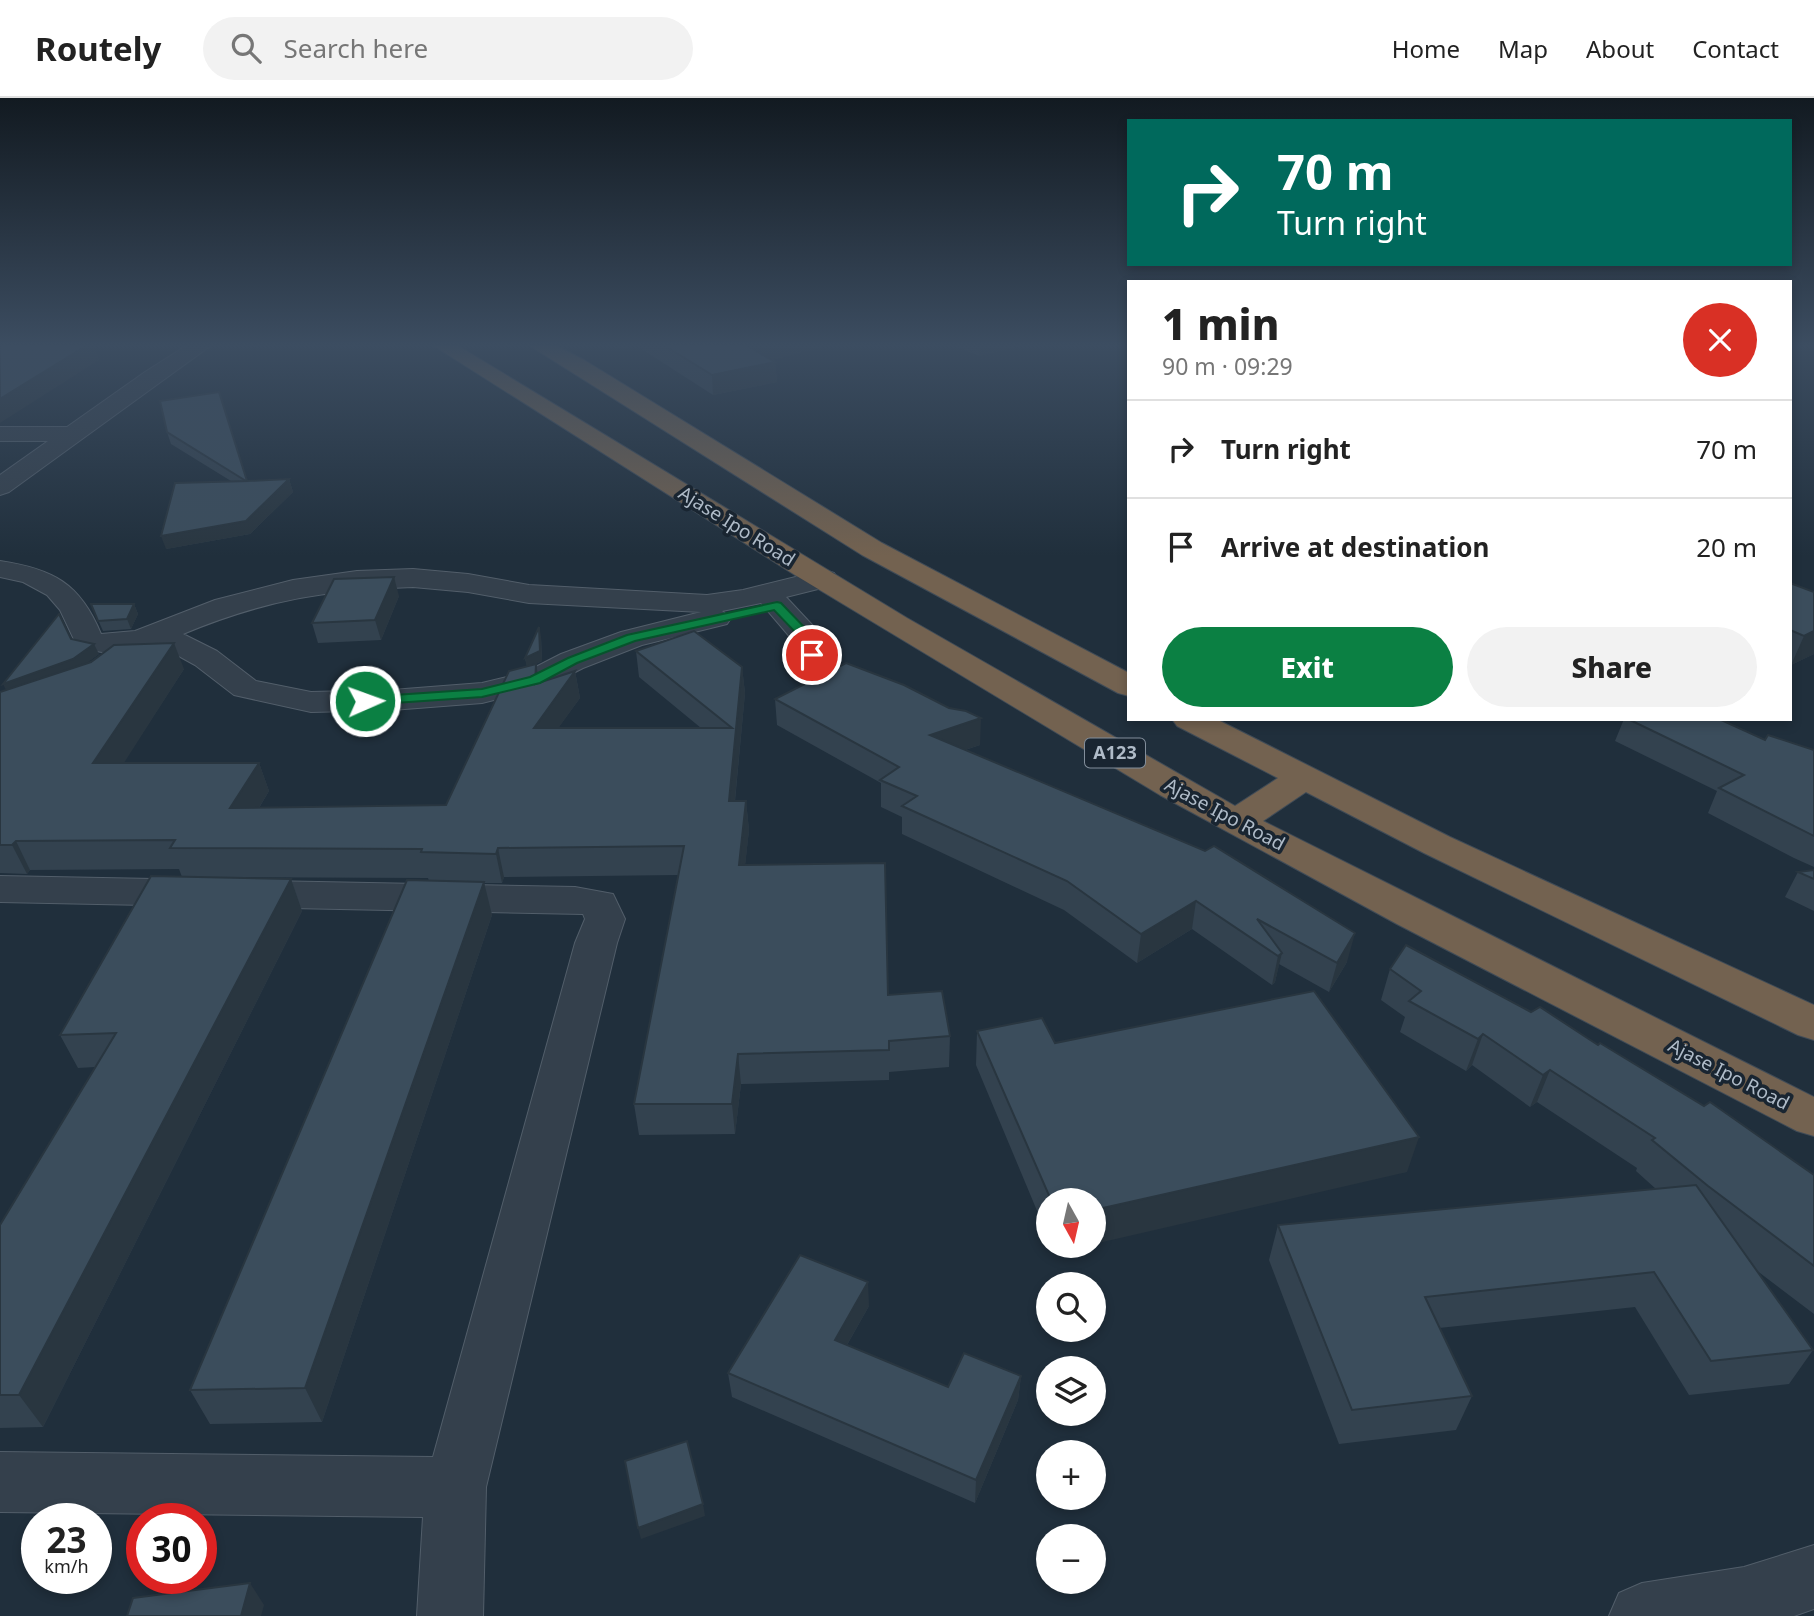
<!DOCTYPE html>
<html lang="en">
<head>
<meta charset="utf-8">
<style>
	:root { --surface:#fff; --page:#f2f2f2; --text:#222; --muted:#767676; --line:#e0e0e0; --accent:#0b8043 }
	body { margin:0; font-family:"Noto Sans",sans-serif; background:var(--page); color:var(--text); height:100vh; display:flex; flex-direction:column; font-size:26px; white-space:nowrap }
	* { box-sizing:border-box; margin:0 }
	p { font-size:23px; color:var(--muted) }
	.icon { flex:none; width:38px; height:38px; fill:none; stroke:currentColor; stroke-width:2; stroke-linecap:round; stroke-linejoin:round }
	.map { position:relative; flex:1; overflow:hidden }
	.drawer { position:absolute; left:1127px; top:182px; width:665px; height:441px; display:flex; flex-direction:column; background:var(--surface); border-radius:0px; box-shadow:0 4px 10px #0003 }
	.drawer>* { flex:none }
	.banner { position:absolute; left:1127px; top:21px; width:665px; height:147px; border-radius:0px; box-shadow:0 4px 10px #0003; background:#00695c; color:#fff; overflow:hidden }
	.needle { width:46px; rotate:172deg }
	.fabs { position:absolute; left:1036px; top:1090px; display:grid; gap:14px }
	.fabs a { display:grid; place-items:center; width:70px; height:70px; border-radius:50%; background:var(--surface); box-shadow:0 4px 10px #0003; font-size:35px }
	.speed { position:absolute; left:21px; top:1405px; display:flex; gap:14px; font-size:35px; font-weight:700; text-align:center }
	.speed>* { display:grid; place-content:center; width:91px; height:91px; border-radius:50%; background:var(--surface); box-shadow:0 4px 10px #0003; line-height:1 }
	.speed small { font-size:18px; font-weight:400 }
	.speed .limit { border:10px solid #d22; background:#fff; color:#111 }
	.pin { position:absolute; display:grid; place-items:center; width:60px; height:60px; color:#fff; margin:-30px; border:4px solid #fff; border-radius:50%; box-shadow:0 2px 7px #0007 }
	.me { position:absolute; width:77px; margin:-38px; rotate:88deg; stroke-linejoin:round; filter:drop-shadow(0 0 5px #0008) }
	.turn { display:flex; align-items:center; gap:24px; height:147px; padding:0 35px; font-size:32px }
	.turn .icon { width:91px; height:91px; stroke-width:2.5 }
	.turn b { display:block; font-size:49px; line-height:60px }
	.round { display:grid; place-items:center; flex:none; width:74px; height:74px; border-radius:37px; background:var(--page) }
	.headline { display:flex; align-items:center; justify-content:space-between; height:119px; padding:0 35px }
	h1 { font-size:42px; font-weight:800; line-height:52px }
	.primary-button { display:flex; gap:14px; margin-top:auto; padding:14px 35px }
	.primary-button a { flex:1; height:80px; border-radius:42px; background:var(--accent); color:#fff; font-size:28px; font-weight:800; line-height:80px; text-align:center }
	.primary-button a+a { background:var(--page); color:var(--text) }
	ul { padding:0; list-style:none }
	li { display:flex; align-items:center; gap:21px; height:98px; padding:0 35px; border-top:2px solid var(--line) }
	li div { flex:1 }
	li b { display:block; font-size:26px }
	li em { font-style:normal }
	header { display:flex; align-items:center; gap:42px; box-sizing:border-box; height:98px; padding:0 35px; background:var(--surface); border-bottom:2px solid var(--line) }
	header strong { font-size:33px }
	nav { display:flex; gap:38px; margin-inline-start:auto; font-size:24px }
	.search { width:490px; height:63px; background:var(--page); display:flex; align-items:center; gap:18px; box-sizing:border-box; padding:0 24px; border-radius:38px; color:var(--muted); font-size:26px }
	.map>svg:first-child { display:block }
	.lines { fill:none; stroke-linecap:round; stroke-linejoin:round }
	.street-casing { stroke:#525e6a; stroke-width:2 }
	.highway-casing { stroke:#3f4b57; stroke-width:2 }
	.street { fill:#34404c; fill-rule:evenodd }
	.highway { fill:#736250; fill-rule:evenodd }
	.wall { fill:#33424f }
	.shaded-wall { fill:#293640 }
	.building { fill:#3b4d5c; stroke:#293640; stroke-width:2 }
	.route { fill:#0b8043; stroke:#07532c; stroke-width:2 }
	.labels { text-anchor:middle; stroke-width:7; stroke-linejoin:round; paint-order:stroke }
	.shield { fill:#192531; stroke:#828e9b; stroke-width:2 }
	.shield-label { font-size:18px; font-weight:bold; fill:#afbbc8 }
	.street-label { font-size:19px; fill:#afbbc8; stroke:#192531 }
</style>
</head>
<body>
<header>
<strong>Routely</strong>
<div class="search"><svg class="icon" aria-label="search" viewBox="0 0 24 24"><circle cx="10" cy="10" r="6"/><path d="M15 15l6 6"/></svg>Search here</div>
<nav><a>Home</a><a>Map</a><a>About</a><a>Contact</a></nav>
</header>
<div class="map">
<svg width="1814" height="1518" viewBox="0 0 1814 1518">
	<rect width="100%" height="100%" fill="#202f3c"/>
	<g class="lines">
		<g class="street-casing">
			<g id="street">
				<path d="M 189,246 L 213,246 L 9,394 L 0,397 L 0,377 L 48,343 L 0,343 L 0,329 L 67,329 L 145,274 Z"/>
				<path d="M 0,463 C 53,471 80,485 101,536 L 135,533 L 215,502 L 293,482 L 357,473 L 413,471 L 468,476 L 529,487 L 707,497 L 743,492 L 824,472 L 834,475 L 838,481 L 834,487 L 786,499 L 815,530 L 835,566 L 891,583 L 896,590 L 891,597 L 880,600 L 813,580 L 796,557 L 790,539 L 761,505 L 722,513 L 731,520 L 727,526 L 642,547 L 583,570 L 546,589 L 482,605 L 392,612 L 311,614 L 234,597 L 195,567 L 157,546 L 108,555 L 78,550 L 60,512 L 47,497 L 23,484 L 0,479 ZM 413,489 L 468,494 L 529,505 L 701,514 L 621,534 L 561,556 L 524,575 L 482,585 L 392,592 L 311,594 L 256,583 L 217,553 L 183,536 C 264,502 326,492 413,489 Z"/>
				<path d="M 0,778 L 575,789 L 613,796 L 625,821 L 617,845 L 486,1389 L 483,1518 L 417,1518 L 423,1419 L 0,1414 L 0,1354 L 433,1359 L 575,845 L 585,821 L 583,816 L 0,804 Z"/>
				<path d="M 1814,1447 L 1814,1511 L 1794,1518 L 1609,1518 L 1619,1495 L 1642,1485 L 1744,1469 Z"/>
			</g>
		</g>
		<g class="highway-casing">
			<g id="highway">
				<path d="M 431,246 L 455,246 L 907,520 L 1235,708 L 1278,680 L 1177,628 L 1172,621 L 1216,621 L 1450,739 L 1814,907 L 1814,942 L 1798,937 L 1424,755 L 1306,694 L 1263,723 L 1814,999 L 1814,1038 L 1797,1033 L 1397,826 L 1160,697 L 795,477 Z"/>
				<path d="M 527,246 L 553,246 L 584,262 L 882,445 L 1129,575 L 1129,598 L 1118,595 L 862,457 Z"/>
			</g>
		</g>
		<use href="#street" class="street"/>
		<use href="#highway" class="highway"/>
	</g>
	<g class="wall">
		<path d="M 610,246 L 832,246 L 772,262 L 775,264 L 777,284 L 713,297 L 637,248 L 617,251 Z"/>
		<path d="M 951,246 L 1028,246 L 979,258 Z"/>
		<path d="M 167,334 L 247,383 L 289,381 L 293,394 L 250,436 L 166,451 L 231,383 L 171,346 Z"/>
		<path d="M 1790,485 L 1814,494 L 1814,556 L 1791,567 Z"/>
		<path d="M 399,498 L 381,542 L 318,545 L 312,525 Z"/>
		<path d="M 91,506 L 134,506 L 138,516 L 131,531 L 103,533 Z"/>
		<path d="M 541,539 L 542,563 L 534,567 L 539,585 L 575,573 L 580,600 L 558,630 L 701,630 L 639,579 L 636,553 L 742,569 L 745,595 L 735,703 L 746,703 L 749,732 L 745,767 L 888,897 L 950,938 L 949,969 L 889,974 L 889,982 L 741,986 L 735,1036 L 639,1037 L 634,1006 L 678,777 L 504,779 L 502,785 L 484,785 L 492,817 L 322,1324 L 210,1326 L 190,1292 L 429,783 L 428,780 L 200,779 L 291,781 L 302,813 L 43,1329 L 0,1330 L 0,1127 L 95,969 L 78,970 L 60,937 L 182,779 L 179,771 L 30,772 L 27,776 L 0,775 L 0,594 L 6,592 L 71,541 L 99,556 L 86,565 L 184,571 L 123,665 L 259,665 L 269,693 L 259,710 L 446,707 L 527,568 L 525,560 Z"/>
		<path d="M 775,601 L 980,647 L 965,652 L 1347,864 L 1329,894 L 1279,866 L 1275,884 L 1272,887 L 1192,831 L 1137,865 L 1064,812 L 902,736 L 902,719 L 881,709 L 881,685 L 777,627 Z"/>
		<path d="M 1624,621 L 1719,621 L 1765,642 L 1814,652 L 1814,769 L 1794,760 L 1708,715 L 1717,693 L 1615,643 Z"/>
		<path d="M 1814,772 L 1814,813 L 1785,799 L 1798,774 Z"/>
		<path d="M 1390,871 L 1531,914 L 1598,947 L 1814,1077 L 1814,1216 L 1756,1172 L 1813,1252 L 1789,1286 L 1689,1297 L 1635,1209 L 1439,1230 L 1472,1298 L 1456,1332 L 1339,1346 L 1269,1162 L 1278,1127 L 1656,1091 L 1636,1073 L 1637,1070 L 1537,1004 L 1530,1009 L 1472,967 L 1466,973 L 1400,934 L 1405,919 L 1381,902 Z"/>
		<path d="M 977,933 L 1055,945 L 1407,1074 L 1094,1102 L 1048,1102 L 1048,1139 L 976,967 Z"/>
		<path d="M 869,1208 L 847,1247 L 948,1289 L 1021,1278 L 1018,1302 L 975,1405 L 732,1299 L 728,1275 Z"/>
	</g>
	<g class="shaded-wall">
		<path d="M 89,246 L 94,246 L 99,262 L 0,325 L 0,301 Z"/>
		<path d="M 616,246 L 637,246 L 637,248 L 617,251 Z"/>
		<path d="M 756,246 L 832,246 L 749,268 L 748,248 Z"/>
		<path d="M 980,246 L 1028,246 L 979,258 Z"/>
		<path d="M 775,264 L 777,284 L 713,297 L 712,277 Z"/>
		<path d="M 289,381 L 293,394 L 250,436 L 166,451 L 161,438 Z"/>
		<path d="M 394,479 L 399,498 L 381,542 L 375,522 Z"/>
		<path d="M 134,506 L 138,516 L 131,531 L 127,521 Z"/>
		<path d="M 539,529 L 541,539 L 542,563 L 527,570 L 525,560 Z"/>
		<path d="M 1814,533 L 1814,556 L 1791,567 L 1804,538 Z"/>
		<path d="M 174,545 L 184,571 L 106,693 L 93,665 Z"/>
		<path d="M 94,546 L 99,556 L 78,572 L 8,596 L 3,586 Z"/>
		<path d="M 536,566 L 541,593 L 535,586 Z"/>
		<path d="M 742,569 L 745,595 L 732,732 L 729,703 Z"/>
		<path d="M 575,573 L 580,600 L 539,657 L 534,630 Z"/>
		<path d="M 981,620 L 980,647 L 930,663 L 930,637 Z"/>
		<path d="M 259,665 L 269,693 L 241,739 L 230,710 Z"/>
		<path d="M 746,703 L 749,732 L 742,796 L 739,767 Z"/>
		<path d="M 16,743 L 30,772 L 27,776 L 12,747 Z"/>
		<path d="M 498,750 L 504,779 L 502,785 L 496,756 Z"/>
		<path d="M 291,781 L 302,813 L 43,1329 L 19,1297 Z"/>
		<path d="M 484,784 L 492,817 L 322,1324 L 305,1290 Z"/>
		<path d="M 1196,803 L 1192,831 L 1137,865 L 1141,836 Z"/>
		<path d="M 1355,835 L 1347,864 L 1329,894 L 1337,865 Z"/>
		<path d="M 1282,855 L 1275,884 L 1272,887 L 1278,858 Z"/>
		<path d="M 1483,936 L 1472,967 L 1466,973 L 1478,941 Z"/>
		<path d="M 738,956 L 741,986 L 735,1036 L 732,1006 Z"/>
		<path d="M 1550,972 L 1537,1004 L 1530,1009 L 1543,977 Z"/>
		<path d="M 1419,1039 L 1407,1074 L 1094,1146 L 1094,1112 Z"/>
		<path d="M 1056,1148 L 1085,1148 L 1055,1155 Z"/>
		<path d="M 868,1184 L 869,1208 L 836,1266 L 835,1242 Z"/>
		<path d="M 1021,1278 L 1018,1302 L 975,1405 L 976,1382 Z"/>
		<path d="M 703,1406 L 705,1418 L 641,1441 L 638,1430 Z"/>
		<path d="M 250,1485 L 264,1507 L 261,1518 L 241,1518 Z"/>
	</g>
	<g class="building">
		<path d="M 0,246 L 89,246 L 0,301 Z"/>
		<path d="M 662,246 L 756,246 L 748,248 L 775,264 L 712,277 Z"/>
		<path d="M 219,294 L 247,383 L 289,381 L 246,423 L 161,438 L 175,385 L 246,383 L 167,334 L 160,303 Z"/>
		<path d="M 394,479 L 375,522 L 312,525 L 334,481 Z"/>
		<path d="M 1790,485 L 1814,494 L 1814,533 L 1804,538 L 1790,532 Z"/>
		<path d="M 91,506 L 134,506 L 127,521 L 98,523 Z"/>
		<path d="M 59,516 L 71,541 L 94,546 L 73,561 L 3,586 Z"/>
		<path d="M 539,529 L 540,553 L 525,560 Z"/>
		<path d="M 694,533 L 742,569 L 729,703 L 746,703 L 739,767 L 885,765 L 888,897 L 942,893 L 950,938 L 889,943 L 889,952 L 738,956 L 732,1006 L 634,1006 L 684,748 L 498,750 L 496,756 L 421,754 L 422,751 L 170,750 L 175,742 L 16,743 L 12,747 L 0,747 L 0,594 L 91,564 L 114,547 L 174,545 L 93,665 L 259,665 L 230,710 L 446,707 L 509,573 L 536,566 L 535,586 L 575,573 L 534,630 L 732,630 L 636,553 Z"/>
		<path d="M 846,565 L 904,587 L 949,610 L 966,613 L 981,620 L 930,637 L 1205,753 L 1214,748 L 1355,835 L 1337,865 L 1257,821 L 1282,855 L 1278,858 L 1196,803 L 1141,836 L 1067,783 L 902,708 L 917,698 L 880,682 L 899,669 L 775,601 Z"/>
		<path d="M 1628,621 L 1719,621 L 1765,642 L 1768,637 L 1814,652 L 1814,738 L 1719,690 L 1744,677 Z"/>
		<path d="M 1814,772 L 1814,781 L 1798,774 Z"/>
		<path d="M 151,778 L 291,781 L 19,1297 L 0,1297 L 0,1127 L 116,935 L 60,937 Z"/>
		<path d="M 407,782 L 484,784 L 305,1290 L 190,1292 Z"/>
		<path d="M 1406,847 L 1531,914 L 1540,909 L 1598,947 L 1600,945 L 1704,1008 L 1710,1004 L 1814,1077 L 1814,1168 L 1708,1088 L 1652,1042 L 1655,1040 L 1550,972 L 1543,977 L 1483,936 L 1478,941 L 1409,903 L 1421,893 L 1390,871 Z"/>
		<path d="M 1314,893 L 1419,1039 L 1094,1112 L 1094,1102 L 1051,1102 L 977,933 L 1042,920 L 1055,945 Z"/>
		<path d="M 1696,1087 L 1813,1252 L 1711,1263 L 1654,1174 L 1425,1199 L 1472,1298 L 1352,1312 L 1278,1127 Z"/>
		<path d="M 800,1157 L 868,1184 L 835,1242 L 948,1289 L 964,1255 L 1021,1278 L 976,1382 L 728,1275 Z"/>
		<path d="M 687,1343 L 703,1406 L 638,1430 L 625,1363 Z"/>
		<path d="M 250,1485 L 241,1518 L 127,1518 L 133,1500 Z"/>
	</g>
	<linearGradient id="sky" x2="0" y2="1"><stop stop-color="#121a21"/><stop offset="0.54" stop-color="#3c4d61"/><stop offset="1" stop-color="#3c4d61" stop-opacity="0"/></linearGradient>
	<rect width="1814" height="458" fill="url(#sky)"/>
	<path class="route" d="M 777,504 L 781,505 L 809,534 L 818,557 L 817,560 L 807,560 L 798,537 L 774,512 L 635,543 L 577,565 L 540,585 L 482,599 L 365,607 L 358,603 L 365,599 L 482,591 L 530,579 L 568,560 L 627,537 Z"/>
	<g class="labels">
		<rect class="shield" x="1085" y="640.5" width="60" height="29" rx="5"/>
		<g class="shield-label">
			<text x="1115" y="661">A123</text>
		</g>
		<g class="street-label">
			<text transform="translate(737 428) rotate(32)" y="7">Ajase Ipo Road</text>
			<text transform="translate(1225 716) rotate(28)" y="7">Ajase Ipo Road</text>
			<text transform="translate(1729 976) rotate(27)" y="7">Ajase Ipo Road</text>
		</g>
	</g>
</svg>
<div class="fabs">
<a><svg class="needle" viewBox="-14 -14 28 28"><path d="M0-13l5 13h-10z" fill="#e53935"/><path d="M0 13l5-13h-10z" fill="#767676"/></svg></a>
<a><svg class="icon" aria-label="search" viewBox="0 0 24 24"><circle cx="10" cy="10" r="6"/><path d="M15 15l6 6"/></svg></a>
<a><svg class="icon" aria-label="layers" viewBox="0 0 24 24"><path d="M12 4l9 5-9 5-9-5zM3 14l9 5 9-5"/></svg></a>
<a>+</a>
<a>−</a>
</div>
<div class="speed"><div>23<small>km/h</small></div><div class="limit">30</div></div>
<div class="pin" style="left:812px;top:557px;background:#d93025"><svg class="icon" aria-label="arrive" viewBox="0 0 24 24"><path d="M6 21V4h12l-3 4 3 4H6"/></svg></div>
<svg class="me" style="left:365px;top:603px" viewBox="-20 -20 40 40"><circle r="17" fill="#0b8043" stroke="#fff" stroke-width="3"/><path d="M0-11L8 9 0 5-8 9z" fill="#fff"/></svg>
<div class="banner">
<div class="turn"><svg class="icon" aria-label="right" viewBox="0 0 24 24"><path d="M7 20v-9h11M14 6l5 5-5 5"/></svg><div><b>70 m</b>Turn right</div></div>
</div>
<section class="drawer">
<div class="headline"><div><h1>1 min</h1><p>90 m · 09:29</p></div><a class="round" style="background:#d93025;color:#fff"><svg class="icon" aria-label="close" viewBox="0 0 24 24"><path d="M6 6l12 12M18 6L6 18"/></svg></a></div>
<ul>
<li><svg class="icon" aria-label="right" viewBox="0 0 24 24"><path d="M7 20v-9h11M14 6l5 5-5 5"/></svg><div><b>Turn right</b></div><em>70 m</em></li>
<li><svg class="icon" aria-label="arrive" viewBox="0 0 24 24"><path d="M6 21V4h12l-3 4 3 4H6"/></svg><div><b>Arrive at destination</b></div><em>20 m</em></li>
</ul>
<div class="primary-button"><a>Exit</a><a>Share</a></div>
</section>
</div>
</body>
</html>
